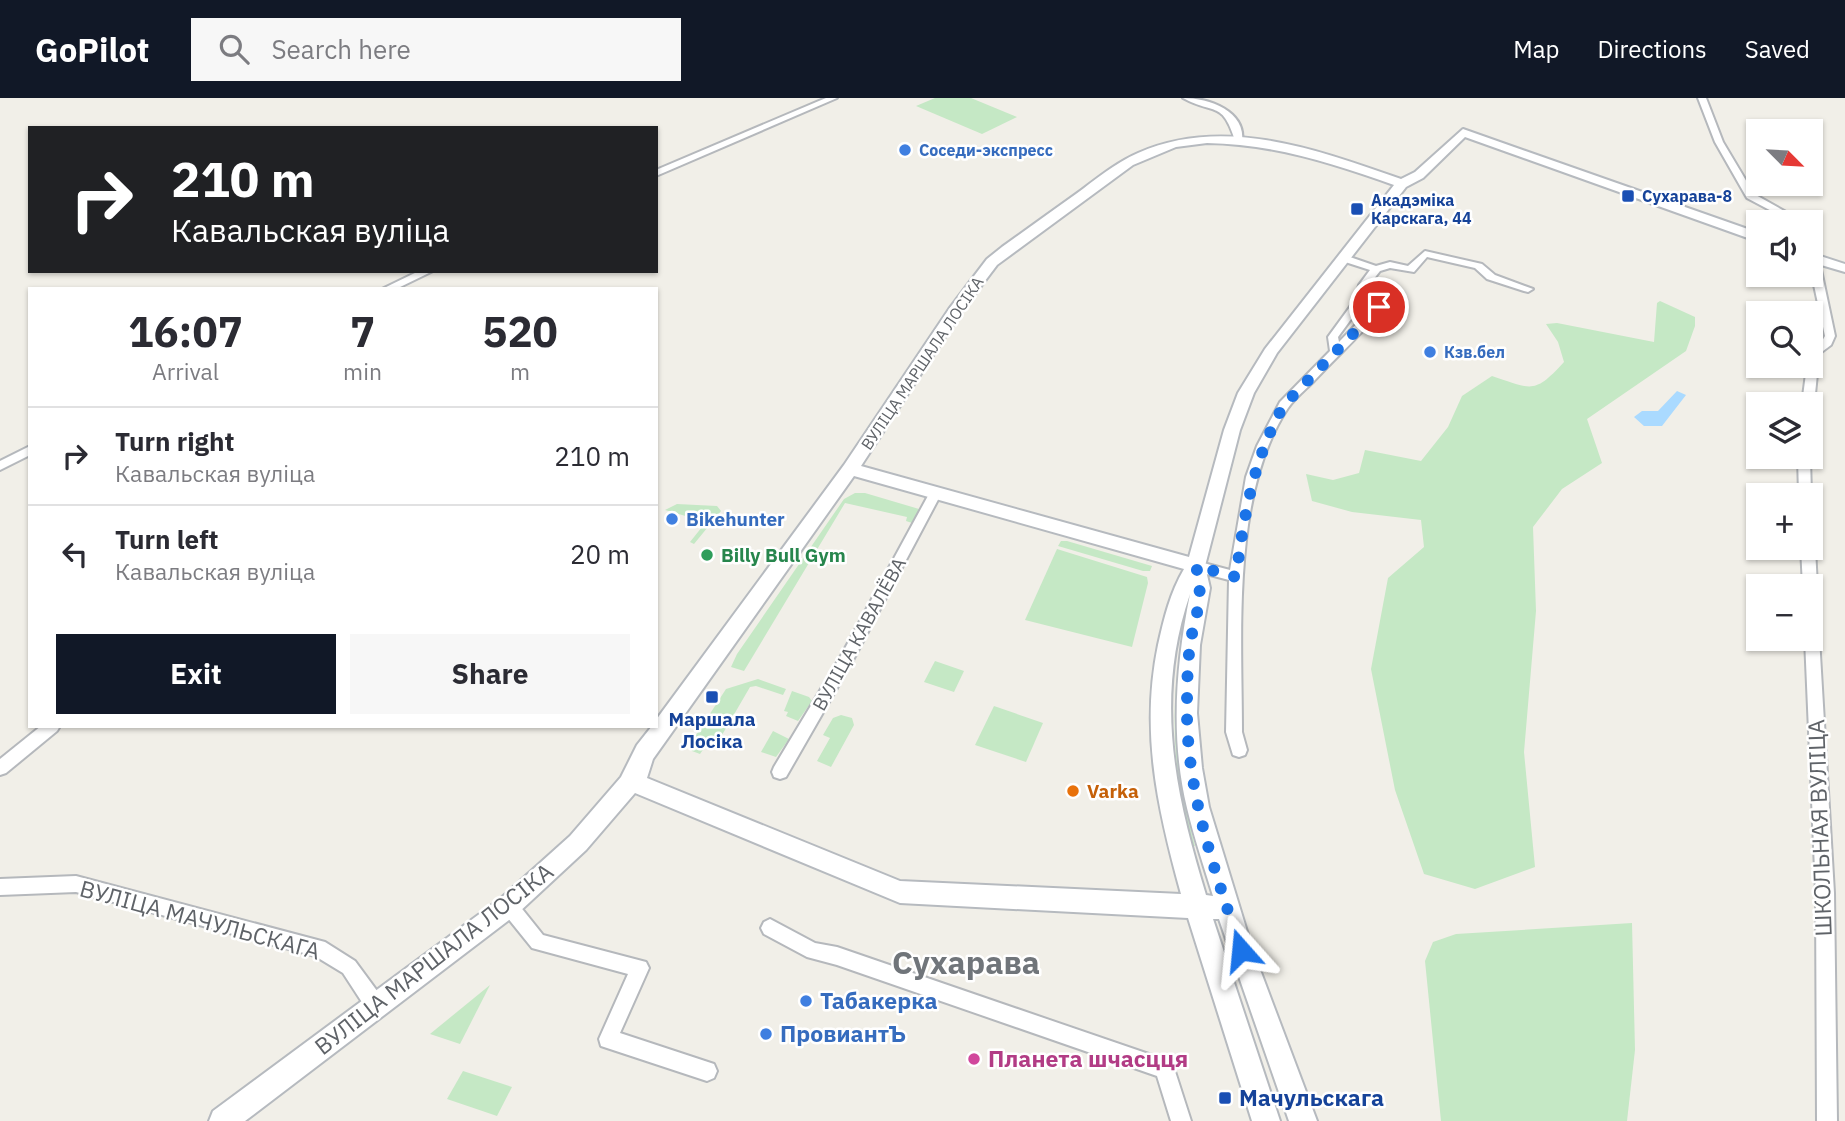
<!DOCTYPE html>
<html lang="en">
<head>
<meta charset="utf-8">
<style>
	:root { --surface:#fff; --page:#f7f7f7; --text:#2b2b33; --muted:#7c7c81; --line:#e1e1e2; --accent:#111827 }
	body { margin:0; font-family:"IBM Plex Sans",sans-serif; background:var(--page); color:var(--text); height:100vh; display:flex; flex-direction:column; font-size:26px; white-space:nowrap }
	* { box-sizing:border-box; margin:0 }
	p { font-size:23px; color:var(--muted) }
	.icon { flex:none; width:38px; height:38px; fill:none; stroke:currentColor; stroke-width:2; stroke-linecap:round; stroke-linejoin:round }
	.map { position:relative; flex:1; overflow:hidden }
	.details { position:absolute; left:28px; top:189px; width:630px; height:441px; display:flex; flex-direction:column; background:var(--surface); border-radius:0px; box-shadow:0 2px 5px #0004 }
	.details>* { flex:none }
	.hud { position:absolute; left:28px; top:28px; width:630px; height:147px; border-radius:0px; box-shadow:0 2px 5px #0004; background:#202124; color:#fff; overflow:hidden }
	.needle { width:46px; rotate:114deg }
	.fabs { position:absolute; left:1746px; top:21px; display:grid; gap:14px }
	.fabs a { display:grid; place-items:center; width:77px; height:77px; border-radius:0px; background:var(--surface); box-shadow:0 2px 5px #0004; font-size:35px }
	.pin { position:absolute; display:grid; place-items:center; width:60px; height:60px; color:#fff; margin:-30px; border:4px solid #fff; border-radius:50%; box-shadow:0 2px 7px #0007 }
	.me { position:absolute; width:77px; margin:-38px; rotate:342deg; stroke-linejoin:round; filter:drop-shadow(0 0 5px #0008) }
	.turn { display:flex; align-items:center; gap:24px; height:147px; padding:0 28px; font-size:32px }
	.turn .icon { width:91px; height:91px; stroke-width:2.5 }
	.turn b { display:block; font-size:49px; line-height:60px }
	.eta { display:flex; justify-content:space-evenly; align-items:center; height:119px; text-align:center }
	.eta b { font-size:42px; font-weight:700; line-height:49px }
	.action { display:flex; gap:14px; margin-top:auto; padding:14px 28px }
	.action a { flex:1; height:80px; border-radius:0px; background:var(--accent); color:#fff; font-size:28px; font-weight:700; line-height:80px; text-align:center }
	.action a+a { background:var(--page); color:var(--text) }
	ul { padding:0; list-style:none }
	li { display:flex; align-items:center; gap:21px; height:98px; padding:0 28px; border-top:2px solid var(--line) }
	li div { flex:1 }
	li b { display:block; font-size:26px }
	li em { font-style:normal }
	header { display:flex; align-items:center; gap:42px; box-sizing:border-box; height:98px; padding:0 35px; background:var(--accent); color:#fff }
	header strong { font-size:33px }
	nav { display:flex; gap:38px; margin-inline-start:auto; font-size:24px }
	.search { width:490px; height:63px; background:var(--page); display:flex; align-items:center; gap:18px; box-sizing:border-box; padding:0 24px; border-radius:0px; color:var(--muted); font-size:26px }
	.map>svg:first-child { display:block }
	.green { fill:#c5e8c5 }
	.water { fill:#aadaff }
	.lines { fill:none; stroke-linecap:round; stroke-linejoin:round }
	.street-casing { stroke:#b5b8bc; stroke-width:4 }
	.secondary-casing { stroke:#b6babf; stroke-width:4 }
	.street { fill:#fff; fill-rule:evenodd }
	.secondary { fill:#fff; fill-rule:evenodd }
	.route { stroke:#1a73e8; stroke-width:12; stroke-dasharray:0 21.6 }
	.shop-dot { fill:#3f7fe0; stroke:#fff; stroke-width:2.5 }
	.transit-dot { fill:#1a4fb4; stroke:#fff; stroke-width:2.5 }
	.leisure-dot { fill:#2e9e5b; stroke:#fff; stroke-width:2.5 }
	.food-dot { fill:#e8710a; stroke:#fff; stroke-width:2.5 }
	.hotel-dot { fill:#d1479c; stroke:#fff; stroke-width:2.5 }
	.labels { text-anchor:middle; stroke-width:5; stroke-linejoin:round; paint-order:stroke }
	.far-shop-label { font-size:16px; font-weight:bold; fill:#366cbe; stroke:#fff; text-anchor:start }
	.far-transit-label { font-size:16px; font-weight:bold; fill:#164399; stroke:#fff; text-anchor:start }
	.far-street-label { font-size:16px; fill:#5f6368; stroke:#fff }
	.shop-label { font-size:19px; font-weight:bold; fill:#366cbe; stroke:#fff; text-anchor:start }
	.leisure-label { font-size:19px; font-weight:bold; fill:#27864d; stroke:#fff; text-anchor:start }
	.street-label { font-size:19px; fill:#5f6368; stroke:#fff }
	.transit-label { font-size:19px; font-weight:bold; fill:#164399; stroke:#fff }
	.food-label { font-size:19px; font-weight:bold; fill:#c56008; stroke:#fff; text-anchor:start }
	.near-street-label { font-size:23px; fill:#5f6368; stroke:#fff }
	.near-shop-label { font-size:23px; font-weight:bold; fill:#366cbe; stroke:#fff; text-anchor:start }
	.near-hotel-label { font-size:23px; font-weight:bold; fill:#b23c85; stroke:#fff; text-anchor:start }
	.near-transit-label { font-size:23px; font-weight:bold; fill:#164399; stroke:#fff; text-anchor:start }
	.near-district-label { font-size:32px; font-weight:bold; fill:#70757a; stroke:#fff }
</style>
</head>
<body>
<header>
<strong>GoPilot</strong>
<div class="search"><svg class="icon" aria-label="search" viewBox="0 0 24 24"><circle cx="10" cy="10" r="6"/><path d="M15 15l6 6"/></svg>Search here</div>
<nav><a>Map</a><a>Directions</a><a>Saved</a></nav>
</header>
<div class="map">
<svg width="1845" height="1023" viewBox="0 0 1845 1023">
	<rect width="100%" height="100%" fill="#f1efe8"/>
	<g class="green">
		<path d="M 935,0 L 971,0 L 1017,19 L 982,36 L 916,8 Z"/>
		<path d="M 1660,203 L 1695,219 L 1695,228 L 1686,253 L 1587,321 L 1602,365 L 1562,391 L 1533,429 L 1536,513 L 1524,654 L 1535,769 L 1475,791 L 1424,776 L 1395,692 L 1371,571 L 1388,480 L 1424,449 L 1421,422 L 1352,414 L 1312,403 L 1306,376 L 1333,382 L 1359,375 L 1365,352 L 1421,363 L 1448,329 L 1462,298 L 1492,278 C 1532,291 1534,297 1564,264 L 1558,244 L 1546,226 L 1557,225 L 1654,244 L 1657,205 Z"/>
		<path d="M 855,395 L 865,395 L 919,411 L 912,425 L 906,423 L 907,419 L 845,405 L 744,573 L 731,569 L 737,556 L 844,401 Z"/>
		<path d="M 677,406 L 717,408 L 721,413 L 694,446 L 690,444 L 706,424 L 665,412 Z"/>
		<path d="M 1061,443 L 1067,443 L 1152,468 L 1150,473 L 1143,473 L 1058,448 Z"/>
		<path d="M 1057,451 L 1147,479 L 1148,485 L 1132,549 L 1025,522 Z"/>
		<path d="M 1192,496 C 1185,537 1176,578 1176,620 C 1176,663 1184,706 1195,748 L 1191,748 C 1169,659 1169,585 1192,496 Z"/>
		<path d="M 935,563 L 964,573 L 954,594 L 924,584 Z"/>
		<path d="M 758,581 L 786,591 L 783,597 L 756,588 L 750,589 L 715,649 L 707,646 L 700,656 L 692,653 L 689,648 L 726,591 Z"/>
		<path d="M 792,593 L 809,599 L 812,603 L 798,623 L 786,618 L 788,614 L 784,613 Z"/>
		<path d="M 994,608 L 1043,625 L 1026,664 L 975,647 Z"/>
		<path d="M 841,617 L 852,620 L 854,627 L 831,669 L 817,663 L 830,640 L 823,637 L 833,620 Z"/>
		<path d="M 773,633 L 789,641 L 776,659 L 761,654 Z"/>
		<path d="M 1632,825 L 1635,952 L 1627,1023 L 1441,1023 L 1425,863 L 1433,844 L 1456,836 Z"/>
		<path d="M 490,887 L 460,946 L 430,936 Z"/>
		<path d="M 463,973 L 512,989 L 497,1018 L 447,1001 Z"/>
	</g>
	<path class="water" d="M 1677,293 L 1686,297 L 1662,328 L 1644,328 L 1634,319 L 1642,313 L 1658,313 Z"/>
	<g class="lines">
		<g class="street-casing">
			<g id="street">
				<path d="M 826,0 L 837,0 L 656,78 L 656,72 Z"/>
				<path d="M 1183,0 C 1209,0 1247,13 1242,45 L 1236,45 C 1222,1 1216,18 1183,0 Z"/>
				<path d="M 1698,0 L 1706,0 L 1723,44 L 1754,96 L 1804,124 L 1792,124 L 1747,100 L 1715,44 Z"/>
				<path d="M 1811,145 L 1816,148 L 1835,238 L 1831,247 L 1819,256 L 1814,306 L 1811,309 L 1811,306 L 1802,306 L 1807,268 L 1811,268 L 1811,252 L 1822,243 L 1825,238 L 1811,173 Z"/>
				<path d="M 1425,153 L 1482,166 L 1495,177 L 1533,191 L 1528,194 L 1524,193 L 1487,181 L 1475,170 L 1427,159 L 1414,174 L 1390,170 L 1380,173 L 1369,187 L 1365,202 L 1338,239 L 1339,244 L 1375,207 L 1383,207 L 1384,209 C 1363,235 1337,258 1314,283 C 1306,291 1295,300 1288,310 C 1231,396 1242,535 1242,634 L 1247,652 L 1245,657 L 1239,659 L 1233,657 L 1226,634 L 1229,482 L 1191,472 L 1189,468 L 1196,463 L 1230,472 L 1246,379 L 1257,348 L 1280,304 L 1330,253 L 1328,239 L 1355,202 L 1359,187 L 1370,172 L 1339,162 L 1339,158 L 1347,158 L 1376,168 L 1390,164 L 1408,168 Z"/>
				<path d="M 419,173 L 433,173 L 396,191 L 382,191 Z"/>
				<path d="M 30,348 L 30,357 L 0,372 L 0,363 Z"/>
				<path d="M 1798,359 L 1810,359 L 1811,397 L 1799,397 Z"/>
				<path d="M 935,392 L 941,396 L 852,564 L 786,679 L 780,681 L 774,679 L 772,674 L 774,669 L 842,556 L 929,396 Z"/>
				<path d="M 1811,446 L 1815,450 L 1817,488 L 1811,493 L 1811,488 L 1803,488 L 1801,450 L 1811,450 Z"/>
				<path d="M 1811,517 L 1818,522 L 1834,795 L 1837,1023 L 1817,1023 L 1816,795 L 1805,541 L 1811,541 Z"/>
				<path d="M 41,628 L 60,628 L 57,633 L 6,675 L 0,677 L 0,661 Z"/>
				<path d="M 76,778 L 325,844 L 355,863 L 383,901 L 385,908 L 383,915 L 376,917 L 369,915 L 343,875 L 315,858 L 76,794 L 0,797 L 0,781 Z"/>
				<path d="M 509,800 L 515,802 L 543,837 L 646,864 L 649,870 L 620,935 L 714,966 L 717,973 L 714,980 L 707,983 L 601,948 L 599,941 L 628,876 L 532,850 L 503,814 L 500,808 L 503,802 Z"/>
				<path d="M 770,821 L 815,845 L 837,849 L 1172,964 L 1191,1023 L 1171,1023 L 1157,978 L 837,867 L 807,859 L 764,836 L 761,830 L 764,824 Z"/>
			</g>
		</g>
		<g class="secondary-casing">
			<g id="secondary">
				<path d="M 1463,31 L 1759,135 L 1759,144 L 1465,39 L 1423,80 L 1406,89 L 1277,255 L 1254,295 L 1240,332 L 1205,468 L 1210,490 L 1200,547 L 1197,615 L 1202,670 L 1209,709 L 1253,853 L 1317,1023 L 1289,1023 L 1219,821 L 1213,821 L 1280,1023 L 1252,1023 L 1188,820 L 900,805 L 635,695 L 586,752 L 517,816 L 245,1023 L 209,1023 L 213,1013 L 501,800 L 570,738 L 621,679 L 637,647 L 652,628 L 656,628 L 656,622 L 844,367 L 949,211 L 987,161 L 1002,149 C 1027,131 1051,114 1076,96 C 1095,82 1115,65 1138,55 C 1224,17 1318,52 1401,81 L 1415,74 ZM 1207,45 C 1273,46 1332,65 1394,87 L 1265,251 L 1238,295 L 1224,332 L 1189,459 L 861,368 L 960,216 L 997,167 L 1133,67 L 1176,49 ZM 854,378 L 1184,471 C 1170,495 1164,520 1158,547 C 1140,634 1158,713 1181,796 L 900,783 L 647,680 L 653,661 ZM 1190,496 C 1176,566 1170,640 1187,710 C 1194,739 1204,769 1213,798 L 1206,797 C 1175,695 1154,601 1190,496 Z"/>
				<path d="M 1811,155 L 1845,166 L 1845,174 L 1811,164 Z"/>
			</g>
		</g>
		<use href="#street" class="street"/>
		<use href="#secondary" class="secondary"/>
	</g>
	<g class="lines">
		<path class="route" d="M 1241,852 C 1216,776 1188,699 1187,617 C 1187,594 1187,570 1190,547 C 1195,514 1205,504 1196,468 L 1236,479 C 1244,418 1253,361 1284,307 L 1379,209"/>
	</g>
	<g class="shop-dot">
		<circle cx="905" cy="52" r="7"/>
		<circle cx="1430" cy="254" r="7"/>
		<circle cx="672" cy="421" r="7"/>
		<circle cx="806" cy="903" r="7"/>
		<circle cx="766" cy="936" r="7"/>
	</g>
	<g class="transit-dot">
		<rect x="1621" y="91" width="14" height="14" rx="3.5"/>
		<rect x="1350" y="104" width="14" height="14" rx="3.5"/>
		<rect x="705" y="592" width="14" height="14" rx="3.5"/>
		<rect x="1218" y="993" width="14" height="14" rx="3.5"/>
	</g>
	<circle class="leisure-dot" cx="707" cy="457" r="7"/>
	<circle class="food-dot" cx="1073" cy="693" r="7"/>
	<circle class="hotel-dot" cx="974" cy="961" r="7"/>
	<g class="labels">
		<g class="far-shop-label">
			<text x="919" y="58">Соседи-экспресс</text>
			<text x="1444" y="260">Кзв.бел</text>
		</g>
		<g class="far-transit-label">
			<text x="1642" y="104">Сухарава-8</text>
			<text x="1371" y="108">Акадэміка<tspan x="1371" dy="18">Карскага, 44</tspan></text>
		</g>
		<g class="far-street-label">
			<text transform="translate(922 265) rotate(-56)" y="6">ВУЛІЦА МАРШАЛА ЛОСІКА</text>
		</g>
		<g class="shop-label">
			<text x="686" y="428">Bikehunter</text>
		</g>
		<g class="leisure-label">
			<text x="721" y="464">Billy Bull Gym</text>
		</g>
		<g class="street-label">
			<text transform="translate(859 536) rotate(-61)" y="7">ВУЛІЦА КАВАЛЁВА</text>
		</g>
		<g class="transit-label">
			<text x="712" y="628">Маршала<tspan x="712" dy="22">Лосіка</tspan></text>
		</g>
		<g class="food-label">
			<text x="1087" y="700">Varka</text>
		</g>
		<g class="near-street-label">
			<text transform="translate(1820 730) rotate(-92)" y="8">ШКОЛЬНАЯ ВУЛІЦА</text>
			<text transform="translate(200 822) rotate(15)" y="8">ВУЛІЦА МАЧУЛЬСКАГА</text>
			<text transform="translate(434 861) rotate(-38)" y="8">ВУЛІЦА МАРШАЛА ЛОСІКА</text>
		</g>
		<g class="near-shop-label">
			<text x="820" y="911">Табакерка</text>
			<text x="780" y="944">ПровиантЪ</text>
		</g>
		<g class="near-hotel-label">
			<text x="988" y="969">Планета шчасцця</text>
		</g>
		<g class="near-transit-label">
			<text x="1239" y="1008">Мачульскага</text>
		</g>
		<g class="near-district-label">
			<text x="966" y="876">Сухарава</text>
		</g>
	</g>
</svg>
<div class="fabs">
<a><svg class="needle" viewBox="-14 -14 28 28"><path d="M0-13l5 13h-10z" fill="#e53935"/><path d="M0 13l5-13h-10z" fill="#7c7c81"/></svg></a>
<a><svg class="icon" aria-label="sound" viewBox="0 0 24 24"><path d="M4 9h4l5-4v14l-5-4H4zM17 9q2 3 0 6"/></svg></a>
<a><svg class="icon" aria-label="search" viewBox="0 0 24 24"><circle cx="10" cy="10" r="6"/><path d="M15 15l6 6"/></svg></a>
<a><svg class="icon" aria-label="layers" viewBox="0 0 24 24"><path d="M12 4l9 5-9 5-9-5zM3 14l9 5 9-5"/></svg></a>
<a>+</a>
<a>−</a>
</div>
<div class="pin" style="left:1379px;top:209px;background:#d93025"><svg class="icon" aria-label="arrive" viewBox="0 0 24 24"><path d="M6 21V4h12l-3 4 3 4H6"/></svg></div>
<svg class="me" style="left:1241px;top:852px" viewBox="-20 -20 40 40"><path d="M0-17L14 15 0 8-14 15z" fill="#1a73e8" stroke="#fff" stroke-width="4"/></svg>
<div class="hud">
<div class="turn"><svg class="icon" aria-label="right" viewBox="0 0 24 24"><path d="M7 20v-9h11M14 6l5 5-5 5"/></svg><div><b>210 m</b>Кавальская вуліца</div></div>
</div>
<section class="details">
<div class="eta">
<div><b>16:07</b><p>Arrival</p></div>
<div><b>7</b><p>min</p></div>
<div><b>520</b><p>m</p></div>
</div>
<ul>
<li><svg class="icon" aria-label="right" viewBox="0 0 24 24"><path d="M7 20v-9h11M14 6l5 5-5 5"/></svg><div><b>Turn right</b><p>Кавальская вуліца</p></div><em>210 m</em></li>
<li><svg class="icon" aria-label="left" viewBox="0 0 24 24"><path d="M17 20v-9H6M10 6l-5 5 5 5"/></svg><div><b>Turn left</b><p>Кавальская вуліца</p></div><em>20 m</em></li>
</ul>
<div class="action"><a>Exit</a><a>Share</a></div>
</section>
</div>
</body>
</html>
